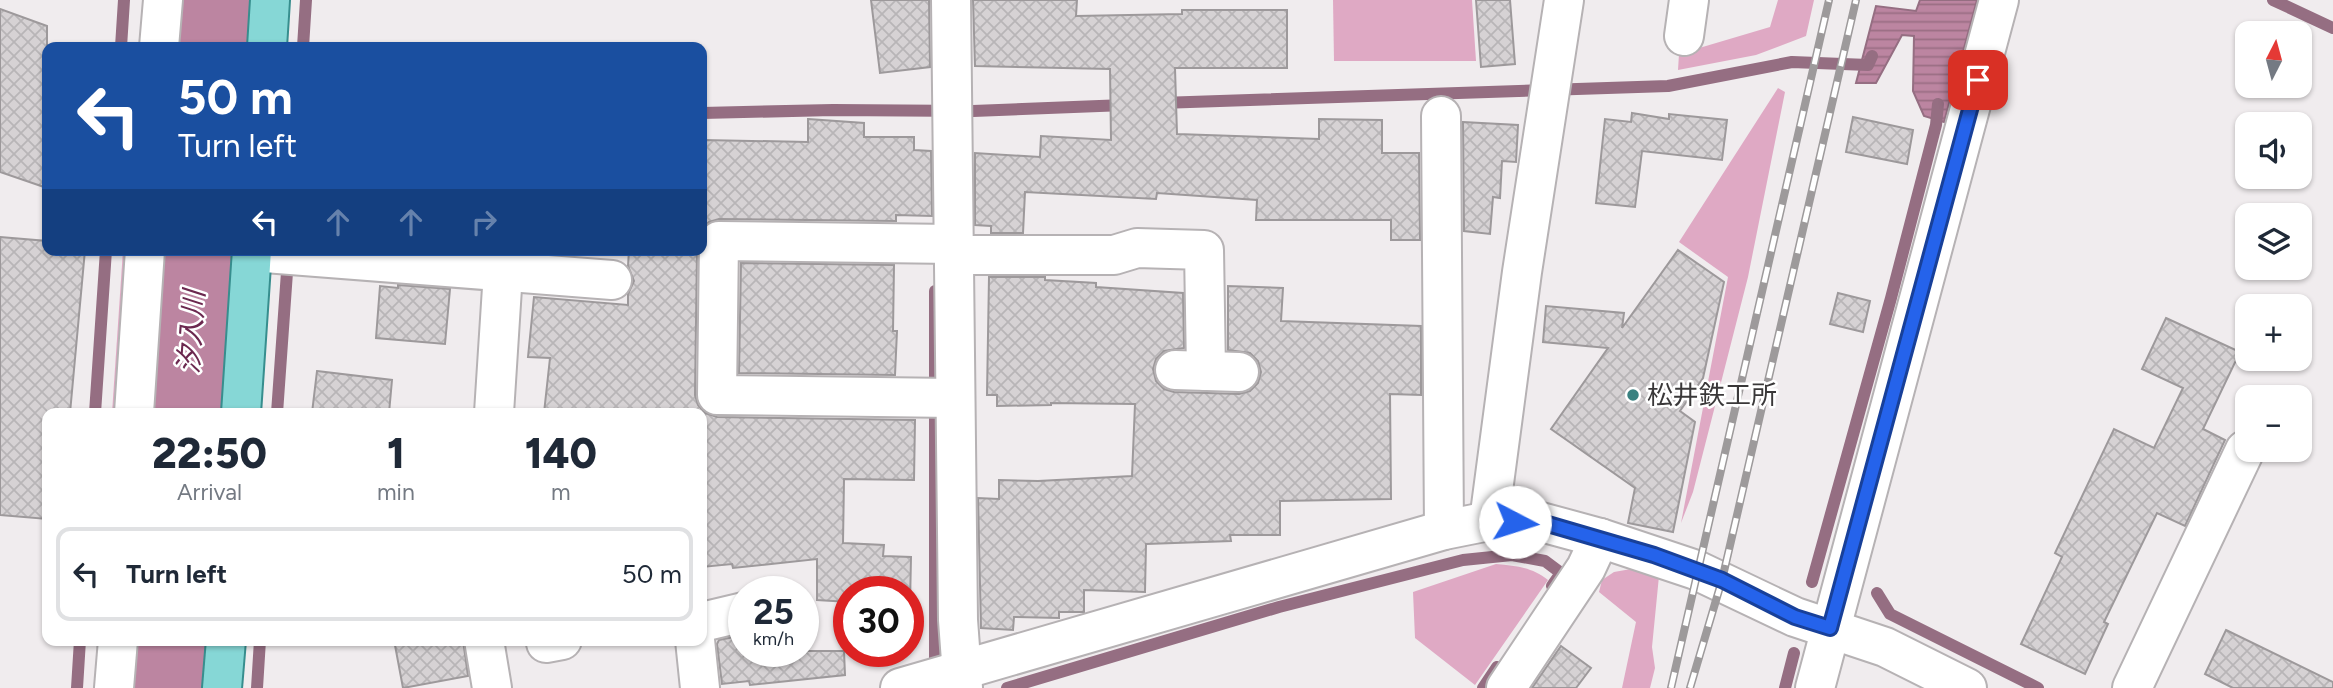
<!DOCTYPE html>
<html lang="en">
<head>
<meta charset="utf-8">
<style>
	:root { --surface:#fff; --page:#f2f2f3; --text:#1f2937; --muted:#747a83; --line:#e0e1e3 }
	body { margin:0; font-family:Figtree,"Noto Sans JP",sans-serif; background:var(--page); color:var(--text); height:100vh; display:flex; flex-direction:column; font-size:26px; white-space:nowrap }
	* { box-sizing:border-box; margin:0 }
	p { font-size:23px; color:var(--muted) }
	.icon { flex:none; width:38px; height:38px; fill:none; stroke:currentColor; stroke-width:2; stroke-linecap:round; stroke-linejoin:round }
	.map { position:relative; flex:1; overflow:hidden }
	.sheet { position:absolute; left:42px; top:408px; width:665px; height:238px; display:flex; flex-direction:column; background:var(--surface); border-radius:14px; box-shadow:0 2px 5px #0004 }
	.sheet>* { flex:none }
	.hud { position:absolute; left:42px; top:42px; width:665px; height:214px; border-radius:14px; box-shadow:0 2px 5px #0004; background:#1a4fa0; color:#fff; overflow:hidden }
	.needle { width:46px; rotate:6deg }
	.controls { position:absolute; left:2235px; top:21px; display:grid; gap:14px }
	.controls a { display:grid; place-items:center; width:77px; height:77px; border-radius:14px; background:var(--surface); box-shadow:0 2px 5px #0004; font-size:35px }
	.speed { position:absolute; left:728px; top:576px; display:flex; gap:14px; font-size:35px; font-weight:700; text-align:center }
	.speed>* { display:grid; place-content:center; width:91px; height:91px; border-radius:50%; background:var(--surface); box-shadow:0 2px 5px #0004; line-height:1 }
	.speed small { font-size:18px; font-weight:400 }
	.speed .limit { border:10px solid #d22; background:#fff; color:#111 }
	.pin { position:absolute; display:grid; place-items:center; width:60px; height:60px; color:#fff; margin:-30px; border-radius:14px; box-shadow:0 4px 10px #0006 }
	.me { position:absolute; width:77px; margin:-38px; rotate:95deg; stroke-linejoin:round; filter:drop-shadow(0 0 5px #0008) }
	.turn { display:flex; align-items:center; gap:24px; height:147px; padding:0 21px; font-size:32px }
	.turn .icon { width:91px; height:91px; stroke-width:2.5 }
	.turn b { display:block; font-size:49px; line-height:60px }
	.lanes { display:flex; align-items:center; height:66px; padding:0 21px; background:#0003; justify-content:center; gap:35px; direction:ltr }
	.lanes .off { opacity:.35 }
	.eta { display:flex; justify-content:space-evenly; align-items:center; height:119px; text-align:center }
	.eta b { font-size:42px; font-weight:800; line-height:49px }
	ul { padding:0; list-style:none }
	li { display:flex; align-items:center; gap:21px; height:94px; margin:0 14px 10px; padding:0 7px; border:4px solid var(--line); border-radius:14px }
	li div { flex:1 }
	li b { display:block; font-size:26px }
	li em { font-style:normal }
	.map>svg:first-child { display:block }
	.green { fill:#dfa9c4 }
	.water { fill:url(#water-rules); stroke:#956e82; stroke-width:2 }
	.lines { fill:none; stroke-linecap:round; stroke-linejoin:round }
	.stream { stroke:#956e82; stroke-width:12 }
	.river { stroke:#bc85a1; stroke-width:77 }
	.building { fill:url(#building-cross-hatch); stroke:#9d999b; stroke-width:2 }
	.minor-casing { stroke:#b6b2b4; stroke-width:42 }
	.major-casing { stroke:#378e8e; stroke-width:42 }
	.minor { stroke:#fff; stroke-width:38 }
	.major { stroke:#86d7d6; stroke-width:38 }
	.rail-casing { stroke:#9d9a9b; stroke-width:8 }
	.rail { stroke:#fff; stroke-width:5; stroke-dasharray:16; stroke-linecap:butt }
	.route-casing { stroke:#184099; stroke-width:18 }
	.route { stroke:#2563eb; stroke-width:12 }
	.poi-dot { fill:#398180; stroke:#fff; stroke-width:2.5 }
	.labels { text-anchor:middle; stroke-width:5; stroke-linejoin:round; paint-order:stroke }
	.poi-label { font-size:26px; fill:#3a3839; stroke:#fff; text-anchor:start }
	.water-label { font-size:28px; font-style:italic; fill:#6b284f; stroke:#fff }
</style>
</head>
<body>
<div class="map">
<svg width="2333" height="688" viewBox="0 0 2333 688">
	<defs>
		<pattern id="water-rules" width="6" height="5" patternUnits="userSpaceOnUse" patternTransform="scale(1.75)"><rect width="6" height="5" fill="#bc85a1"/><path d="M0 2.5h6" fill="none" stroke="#9a6e84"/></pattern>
		<pattern id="building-cross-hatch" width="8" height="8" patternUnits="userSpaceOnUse" patternTransform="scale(1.75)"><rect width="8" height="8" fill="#d6d2d4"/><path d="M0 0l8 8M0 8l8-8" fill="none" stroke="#b8b5b7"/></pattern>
	</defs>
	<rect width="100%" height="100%" fill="#f0ecee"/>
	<g class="green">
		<path d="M 177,0 L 196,0 L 193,47 L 174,47 Z"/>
		<path d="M 1333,0 L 1472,0 L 1476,61 L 1334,61 Z"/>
		<path d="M 1778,0 L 1814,0 L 1806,36 L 1756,55 L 1678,70 L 1679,54 L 1770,27 Z"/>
		<path d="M 1778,88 L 1785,92 L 1748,277 L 1693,492 L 1681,523 L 1728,277 L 1679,242 Z"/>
		<path d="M 123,250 L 137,250 L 126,413 L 112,413 Z"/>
		<path d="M 159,250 L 179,250 L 169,413 L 146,413 Z"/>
		<path d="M 1496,564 C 1516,566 1532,567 1548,580 L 1475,685 L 1415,638 L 1413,592 Z"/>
		<path d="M 1631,569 L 1659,576 L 1652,647 L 1655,668 L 1650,688 L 1622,688 L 1636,622 L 1599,592 L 1602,580 L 1614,572 Z"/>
		<path d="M 129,641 L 155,641 L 152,688 L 125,688 Z"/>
	</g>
	<path class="water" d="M 1920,0 L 1977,0 L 1944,122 L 1924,116 L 1913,91 L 1914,36 L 1902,35 L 1876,83 L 1856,83 L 1876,6 L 1916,11 Z"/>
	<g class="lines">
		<g class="stream">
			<path d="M 2273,0 L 2333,28"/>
			<path d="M 121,47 L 124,0"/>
			<path d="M 303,47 L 306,0"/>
			<path d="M 1160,103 L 1668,86 L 1792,62 L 1868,65 L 1872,56"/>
			<path d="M 702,113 L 833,110 L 973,111 L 1125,105"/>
			<path d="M 935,291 L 935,659"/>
			<path d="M 95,413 L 106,250"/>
			<path d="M 277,413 L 288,258"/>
			<path d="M 1812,582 L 1891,298 L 1936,125 L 1938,104"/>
			<path d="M 1877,593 L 1890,614 L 2038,688"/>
			<path d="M 77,688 L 80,640"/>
			<path d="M 257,688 L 260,640"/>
			<path d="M 1007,688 L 1279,607 L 1463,560 L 1512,555 L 1545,561 L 1561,573 L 1552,586"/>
			<path d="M 1483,688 L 1497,667"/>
			<path d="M 1785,688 L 1794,653"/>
		</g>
		<g class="river">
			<path d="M 210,47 L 213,0"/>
			<path d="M 185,413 L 196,250"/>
			<path d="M 166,688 L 170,640"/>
		</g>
	</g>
	<g class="building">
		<path d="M 871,0 L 929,0 L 930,67 L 880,73 Z"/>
		<path d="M 973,0 L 1077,0 L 1076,16 L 1182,14 L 1182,10 L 1287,10 L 1287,68 L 1175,68 L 1177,134 L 1319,139 L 1319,119 L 1382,120 L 1382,153 L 1419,153 L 1420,240 L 1391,240 L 1391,220 L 1256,220 L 1257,200 L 1157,193 L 1156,199 L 1025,192 L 1023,233 L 991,233 L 991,226 L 975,225 L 975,153 L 1040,157 L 1041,136 L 1111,140 L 1110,69 L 975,66 Z"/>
		<path d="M 1476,0 L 1510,0 L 1515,64 L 1481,67 Z"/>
		<path d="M 0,9 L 47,26 L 47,188 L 0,172 Z"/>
		<path d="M 1632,113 L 1669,119 L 1669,114 L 1727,120 L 1722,160 L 1642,151 L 1635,207 L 1596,203 L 1605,119 L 1631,122 Z"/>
		<path d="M 1853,117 L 1913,130 L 1907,164 L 1846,152 Z"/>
		<path d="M 808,119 L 864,123 L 864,137 L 914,137 L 914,150 L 931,151 L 932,216 L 896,215 L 896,221 L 719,219 L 709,222 L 702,228 L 704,140 L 808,142 Z"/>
		<path d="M 1463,122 L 1518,125 L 1516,162 L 1502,161 L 1500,198 L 1493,197 L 1490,234 L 1464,231 Z"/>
		<path d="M 0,237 L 47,241 L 47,250 L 85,250 L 70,413 L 47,413 L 47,519 L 0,515 Z"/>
		<path d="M 629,250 L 697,250 L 695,395 L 698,405 L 705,413 L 717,417 L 915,420 L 914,480 L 844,479 L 843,543 L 884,545 L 883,556 L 911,557 L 910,605 L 908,592 L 849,592 L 849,602 L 817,600 L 817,559 L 733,568 L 732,564 L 702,567 L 702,413 L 544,413 L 550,358 L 528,357 L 534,297 L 628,305 L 628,294 L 634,281 L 628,266 Z"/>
		<path d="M 1678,250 L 1724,282 L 1703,378 L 1680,411 L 1695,422 L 1673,532 L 1628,523 L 1635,488 L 1551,429 L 1608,348 L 1543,342 L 1546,306 L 1624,313 L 1622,328 Z"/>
		<path d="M 741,263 L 894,265 L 893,331 L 897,331 L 895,375 L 739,373 Z"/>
		<path d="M 989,277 L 1045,277 L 1045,280 L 1096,283 L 1096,287 L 1183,293 L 1184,348 L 1164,351 L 1156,359 L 1153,369 L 1156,381 L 1164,389 L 1174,392 L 1239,394 L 1250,391 L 1258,383 L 1261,372 L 1258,361 L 1250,353 L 1228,350 L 1228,286 L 1283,288 L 1281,321 L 1421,326 L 1421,395 L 1390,394 L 1391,499 L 1280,501 L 1280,535 L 1230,535 L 1231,541 L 1146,544 L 1145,592 L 1084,590 L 1084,612 L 1059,612 L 1059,618 L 1014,617 L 1013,630 L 981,628 L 978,498 L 999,499 L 999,480 L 1038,481 L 1132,476 L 1135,404 L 1051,403 L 1051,405 L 997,406 L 997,395 L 987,395 Z"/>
		<path d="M 398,285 L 450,289 L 445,344 L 376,338 L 380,286 L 398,288 Z"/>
		<path d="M 1838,293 L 1870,301 L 1863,332 L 1830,324 Z"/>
		<path d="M 2166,318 L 2240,352 L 2203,429 L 2225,440 L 2185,526 L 2157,513 L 2104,622 L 2108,624 L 2085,674 L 2021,644 L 2062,557 L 2055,553 L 2114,429 L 2154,448 L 2183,388 L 2142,369 Z"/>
		<path d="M 317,371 L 392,380 L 389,413 L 312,413 Z"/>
		<path d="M 2226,630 L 2333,682 L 2333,688 L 2233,688 L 2205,674 Z"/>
		<path d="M 744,635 L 744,651 L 844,651 L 845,675 L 750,685 L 749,681 L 722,684 L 717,644 L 719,640 Z"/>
		<path d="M 394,640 L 463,640 L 468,676 L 403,688 Z"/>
		<path d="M 1561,646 L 1591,668 L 1576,688 L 1532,688 Z"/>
	</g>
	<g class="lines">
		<g class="minor-casing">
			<g id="minor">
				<path d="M 951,0 L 958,620 L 963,688"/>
				<path d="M 1684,36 L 1689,0"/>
				<path d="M 159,47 L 163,0"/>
				<path d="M 1441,116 L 1444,530"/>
				<path d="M 953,244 L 719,241 L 717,395 L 954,398"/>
				<path d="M 252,252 L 612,280"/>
				<path d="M 954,255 L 1114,255 L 1137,248 L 1204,250 L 1206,371"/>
				<path d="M 1175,370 L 1239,372"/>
				<path d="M 134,413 L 145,250"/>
				<path d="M 494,413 L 503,272"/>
				<path d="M 1489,521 L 1522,272 L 1564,0"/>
				<path d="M 702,622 L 744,612"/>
				<path d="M 484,640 L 492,688"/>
				<path d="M 695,640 L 700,688"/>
				<path d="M 546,643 L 562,640"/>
				<path d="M 114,688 L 118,640"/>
				<path d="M 900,688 L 1444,530 L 1489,521 L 1541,522 L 1600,538 L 1696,570 L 1795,617 L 1885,647 L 1967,688"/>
				<path d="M 1506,688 L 1586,568 L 1600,538"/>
				<path d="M 1815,688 L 1999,0"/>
				<path d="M 2132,688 L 2245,450"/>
			</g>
		</g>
		<g class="major-casing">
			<g id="major">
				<path d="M 267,47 L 270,0"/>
				<path d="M 241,413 L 252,250"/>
				<path d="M 222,688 L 226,640"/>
			</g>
		</g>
		<use href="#minor" class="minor"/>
		<use href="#major" class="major"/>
		<g class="rail-casing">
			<g id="rail">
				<path d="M 1671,688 L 1829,0"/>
				<path d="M 1690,688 L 1722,580 L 1856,0"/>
			</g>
		</g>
		<use href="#rail" class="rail"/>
	</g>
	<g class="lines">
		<g class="route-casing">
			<path id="route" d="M 1515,522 L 1541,522 L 1654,555 L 1722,580 L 1795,617 L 1830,628 L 1978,80"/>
		</g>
		<use href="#route" class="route"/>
	</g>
	<circle class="poi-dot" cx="1633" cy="395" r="7"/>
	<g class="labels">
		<g class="poi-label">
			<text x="1647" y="404">松井鉄工所</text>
		</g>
		<g class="water-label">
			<text transform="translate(191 332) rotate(-86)" y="10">汐入川</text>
		</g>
	</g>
</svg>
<div class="controls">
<a><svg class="needle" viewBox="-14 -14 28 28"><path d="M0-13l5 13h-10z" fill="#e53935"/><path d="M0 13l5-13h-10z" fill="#747a83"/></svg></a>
<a><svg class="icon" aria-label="sound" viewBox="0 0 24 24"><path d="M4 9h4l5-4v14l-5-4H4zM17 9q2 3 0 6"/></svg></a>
<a><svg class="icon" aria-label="layers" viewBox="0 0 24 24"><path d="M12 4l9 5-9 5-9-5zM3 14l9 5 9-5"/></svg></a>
<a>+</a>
<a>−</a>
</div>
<div class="speed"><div>25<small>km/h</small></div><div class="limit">30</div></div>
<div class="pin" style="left:1978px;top:80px;background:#d93025"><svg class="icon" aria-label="arrive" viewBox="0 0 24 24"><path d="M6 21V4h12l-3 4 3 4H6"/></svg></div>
<svg class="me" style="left:1515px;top:522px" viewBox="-20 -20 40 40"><circle r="19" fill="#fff"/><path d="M0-13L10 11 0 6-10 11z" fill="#2563eb"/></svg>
<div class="hud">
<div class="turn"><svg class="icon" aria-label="left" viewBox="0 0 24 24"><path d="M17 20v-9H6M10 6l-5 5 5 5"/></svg><div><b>50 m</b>Turn left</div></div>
<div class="lanes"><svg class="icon" aria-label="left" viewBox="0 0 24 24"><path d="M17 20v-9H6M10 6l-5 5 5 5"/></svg><svg class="icon off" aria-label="ahead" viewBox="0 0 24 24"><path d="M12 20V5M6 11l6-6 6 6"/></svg><svg class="icon off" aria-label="ahead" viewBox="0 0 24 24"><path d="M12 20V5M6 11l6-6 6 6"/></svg><svg class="icon off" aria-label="right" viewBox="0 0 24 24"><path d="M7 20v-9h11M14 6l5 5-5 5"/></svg></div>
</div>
<section class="sheet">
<div class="eta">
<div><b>22:50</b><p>Arrival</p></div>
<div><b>1</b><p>min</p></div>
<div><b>140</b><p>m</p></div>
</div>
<ul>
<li><svg class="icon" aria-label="left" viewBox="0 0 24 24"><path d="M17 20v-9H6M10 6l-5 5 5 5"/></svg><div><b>Turn left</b></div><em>50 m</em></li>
</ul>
</section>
</div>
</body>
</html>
